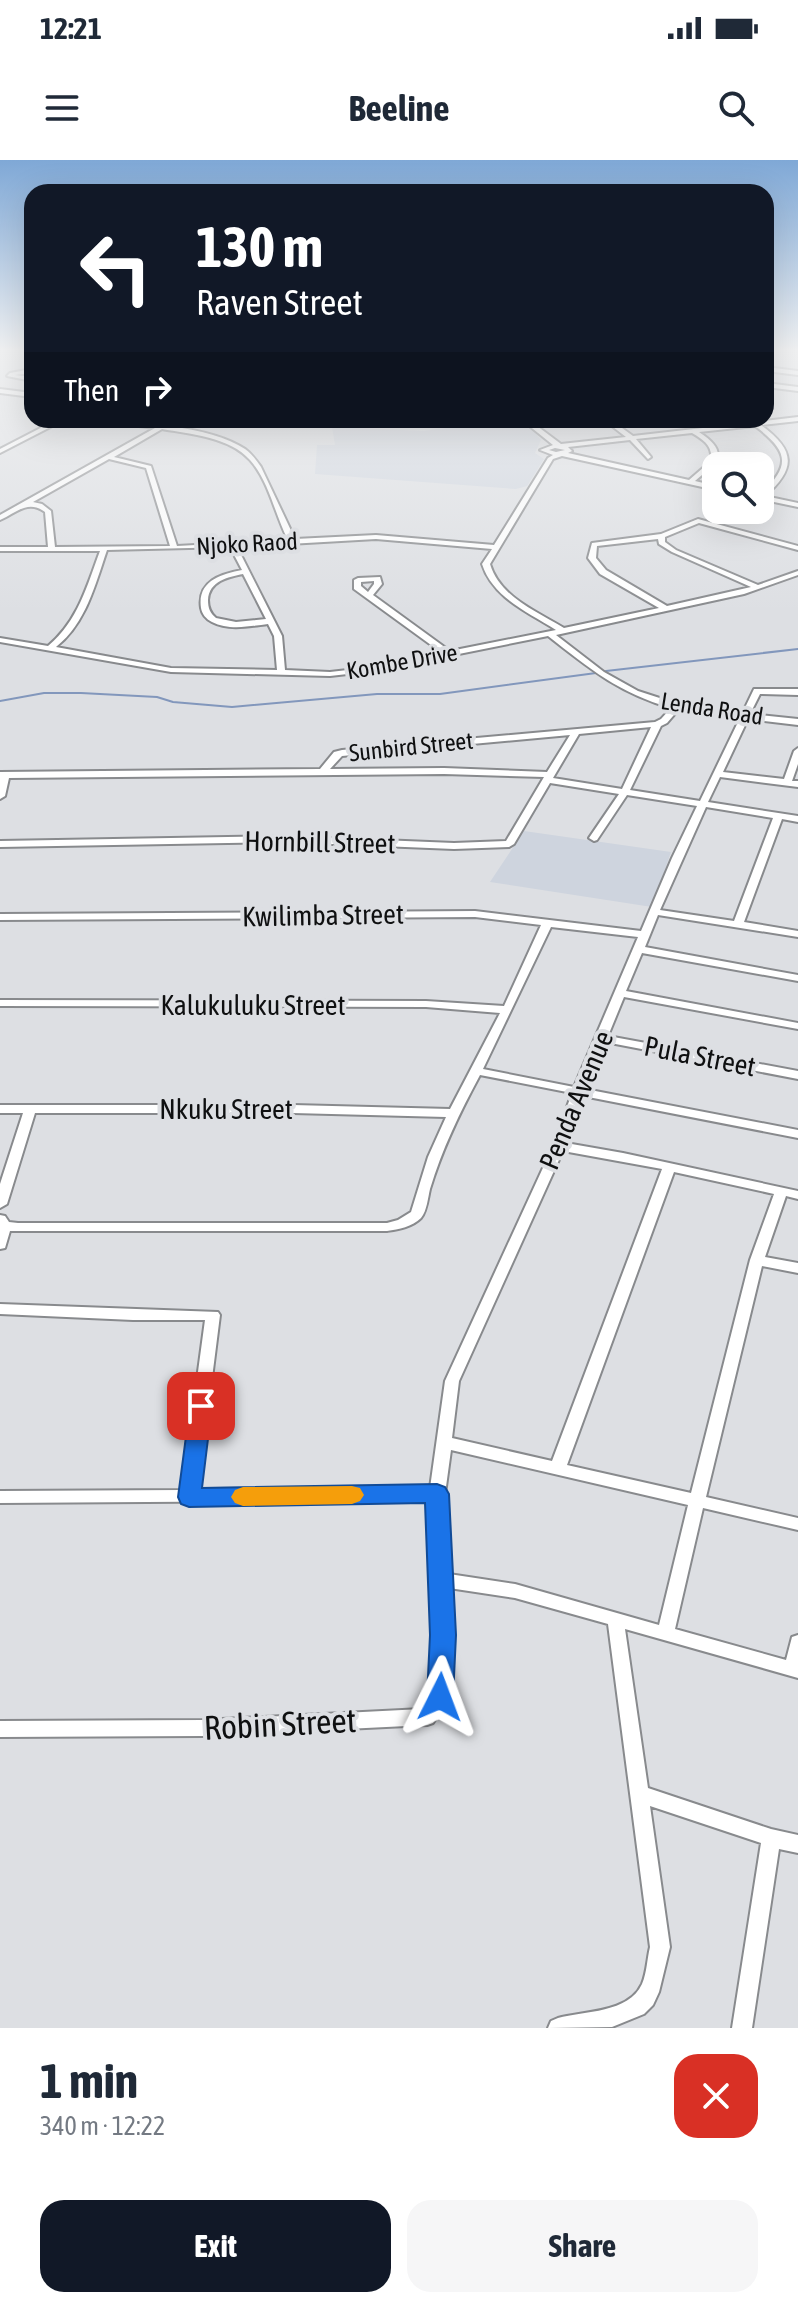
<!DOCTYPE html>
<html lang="en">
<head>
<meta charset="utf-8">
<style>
	:root { --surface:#fff; --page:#f6f6f7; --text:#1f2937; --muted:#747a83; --accent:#111827 }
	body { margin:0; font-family:"Asap Condensed",sans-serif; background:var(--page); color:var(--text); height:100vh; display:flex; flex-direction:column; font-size:30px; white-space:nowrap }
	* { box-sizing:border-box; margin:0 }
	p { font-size:26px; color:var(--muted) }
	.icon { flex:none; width:44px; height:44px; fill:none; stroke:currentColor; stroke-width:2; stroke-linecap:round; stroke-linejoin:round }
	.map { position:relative; height:1868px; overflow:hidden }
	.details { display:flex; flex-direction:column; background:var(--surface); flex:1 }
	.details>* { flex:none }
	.top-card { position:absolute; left:24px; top:24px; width:750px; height:244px; border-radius:24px; box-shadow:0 8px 32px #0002; background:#111827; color:#fff; overflow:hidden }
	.fabs { position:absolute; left:702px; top:292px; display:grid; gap:16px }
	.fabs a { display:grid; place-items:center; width:72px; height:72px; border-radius:16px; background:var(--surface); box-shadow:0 8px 32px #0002; font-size:40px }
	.pin { position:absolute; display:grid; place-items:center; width:68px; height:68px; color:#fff; margin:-34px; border-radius:16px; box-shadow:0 4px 12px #0006 }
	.me { position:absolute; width:88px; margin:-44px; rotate:3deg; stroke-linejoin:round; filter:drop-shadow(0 0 6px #0008) }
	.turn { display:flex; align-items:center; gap:28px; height:168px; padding:0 40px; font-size:36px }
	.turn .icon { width:104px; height:104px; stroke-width:2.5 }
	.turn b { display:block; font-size:56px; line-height:68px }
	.then { display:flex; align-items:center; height:76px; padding:0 40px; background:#0003; gap:16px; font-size:30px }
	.round { display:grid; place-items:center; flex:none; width:84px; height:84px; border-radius:24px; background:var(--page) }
	.headline { display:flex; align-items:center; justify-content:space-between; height:136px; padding:0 40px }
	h1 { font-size:48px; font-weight:700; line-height:60px }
	.button { display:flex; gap:16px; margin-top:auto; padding:16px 40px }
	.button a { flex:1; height:92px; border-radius:24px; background:var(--accent); color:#fff; font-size:32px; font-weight:700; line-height:92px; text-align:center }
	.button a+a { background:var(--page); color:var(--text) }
	.status { display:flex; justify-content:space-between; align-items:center; height:56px; padding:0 40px; background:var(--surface); direction:ltr }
	.status svg { height:22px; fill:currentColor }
	header { display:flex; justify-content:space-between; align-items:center; height:104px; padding:0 40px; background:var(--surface); font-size:36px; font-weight:700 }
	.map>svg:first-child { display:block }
	.built { fill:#ced4de }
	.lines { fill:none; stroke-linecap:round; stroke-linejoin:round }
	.stream { stroke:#8297bc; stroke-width:2 }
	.minor-casing { stroke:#888a8d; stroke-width:4 }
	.minor { fill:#fff; fill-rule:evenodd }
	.route { fill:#1a73e8; stroke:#114b97; stroke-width:2 }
	.slow { fill:#f59e0b }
	.labels { text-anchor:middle; stroke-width:8; stroke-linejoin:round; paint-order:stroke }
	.far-street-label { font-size:24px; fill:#0f1011; stroke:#dddfe3 }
	.street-label { font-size:28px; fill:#0f1011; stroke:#dddfe3 }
	.near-street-label { font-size:34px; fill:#0f1011; stroke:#dddfe3 }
</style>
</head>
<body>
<div class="status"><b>12:21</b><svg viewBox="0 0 49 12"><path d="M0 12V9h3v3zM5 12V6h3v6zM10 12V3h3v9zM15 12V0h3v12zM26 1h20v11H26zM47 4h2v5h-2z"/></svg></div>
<header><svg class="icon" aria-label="menu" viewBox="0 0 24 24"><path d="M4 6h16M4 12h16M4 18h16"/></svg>Beeline<svg class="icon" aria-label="search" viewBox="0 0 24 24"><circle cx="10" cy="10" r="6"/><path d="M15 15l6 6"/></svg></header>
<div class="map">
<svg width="798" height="1868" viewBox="0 0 798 1868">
	<rect width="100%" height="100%" fill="#dddfe3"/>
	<g class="built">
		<path d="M 506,260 L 520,260 L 529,265 L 541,280 L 535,293 L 544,299 L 527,326 L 516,329 L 315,314 L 317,285 L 335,285 L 332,267 L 424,271 Z"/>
		<path d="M 524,671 L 671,692 L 652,747 L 490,722 Z"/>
	</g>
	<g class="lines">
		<g class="stream">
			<path d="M 606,511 L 798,489"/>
			<path d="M 0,541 L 44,533 L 81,533 L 157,537 L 173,542 L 232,547 L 377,534 L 440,534 L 596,513"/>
		</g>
		<g class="minor-casing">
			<g id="minor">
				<path d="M 766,207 L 798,211 L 798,215 L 766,211 Z"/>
				<path d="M 32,209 L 32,213 L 15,215 L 32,217 L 32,221 L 7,216 L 10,213 Z"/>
				<path d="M 766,223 L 798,227 L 798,231 L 766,227 Z"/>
				<path d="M 0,229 L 32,233 L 32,237 L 0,233 Z"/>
				<path d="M 798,257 L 798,261 L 761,265 C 795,290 797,308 765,336 L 798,343 L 798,347 L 760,339 L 760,334 C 793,305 787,290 755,266 L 699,272 C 731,293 717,303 695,321 L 716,326 L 716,330 L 562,296 L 553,299 L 490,404 C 500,437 536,451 564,468 L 659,448 L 600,414 L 588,398 L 592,383 L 661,374 L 698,359 L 798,386 L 798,390 L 699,363 L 665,377 L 665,382 L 676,390 L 758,425 L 798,411 L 798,415 L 744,434 L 556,475 L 604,512 L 638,531 L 675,543 L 678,542 L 694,547 L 742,554 L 754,529 L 798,529 L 798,535 L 760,534 L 750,554 L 798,559 L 798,565 L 748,559 L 723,612 L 784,619 L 794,591 L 798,588 L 798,604 L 792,621 L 798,621 L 798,627 L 720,617 L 708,642 L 798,656 L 798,662 L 782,659 L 744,762 L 798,771 L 798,777 L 658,755 L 645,787 L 798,815 L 798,821 L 642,793 L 626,831 L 798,863 L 798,869 L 624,837 L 608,876 L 798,911 L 798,919 L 605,882 L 585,929 L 798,970 L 798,978 L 583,936 L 566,983 L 623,993 L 798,1031 L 798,1039 L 786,1036 L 765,1097 L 798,1103 L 798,1113 L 762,1106 L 706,1337 L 798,1358 L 798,1370 L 703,1348 L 675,1469 L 786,1500 L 792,1477 L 798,1475 L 798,1518 L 625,1469 L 648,1628 L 771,1669 L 798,1675 L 798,1693 L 779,1689 L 752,1868 L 732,1868 L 761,1683 L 650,1646 L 670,1787 L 659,1832 L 653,1845 L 644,1854 L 612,1867 L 548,1868 L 551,1861 L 558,1858 C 584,1851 629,1853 642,1824 C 647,1812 647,1799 650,1787 L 608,1464 L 515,1438 L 449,1428 L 451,1475 L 449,1537 L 433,1563 L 427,1565 L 202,1576 L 0,1577 L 0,1561 L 202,1560 L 422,1549 L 431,1535 L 435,1475 L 429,1340 L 0,1343 L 0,1331 L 182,1330 L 205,1160 L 133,1160 L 0,1154 L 0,1144 L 218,1152 L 220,1155 L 198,1329 L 430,1328 L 445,1221 L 553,986 L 572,933 L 480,915 C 460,952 442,989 430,1029 C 428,1037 427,1051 421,1058 C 412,1067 399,1069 387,1071 L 10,1071 L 5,1088 L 0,1089 L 0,1055 L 5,1056 L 9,1062 L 18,1063 L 387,1063 L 398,1060 L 411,1052 L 428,997 L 446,957 L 293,953 L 35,953 L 7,1044 L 0,1048 L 0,1024 L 23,953 L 0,953 L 0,945 L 293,945 L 450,949 L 500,853 L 426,847 L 0,846 L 0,840 L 426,841 L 504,846 L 541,765 L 475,757 L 0,760 L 0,754 L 475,751 L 641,771 L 672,698 L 697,646 L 627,635 L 597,680 L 594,681 L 589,678 L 619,634 L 550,623 L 514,684 L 509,687 L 454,689 L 283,682 L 0,687 L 0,681 L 283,676 L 454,683 L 506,681 L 544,617 L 444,614 L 9,618 L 5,636 L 0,639 L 0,612 L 320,609 L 334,592 L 342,590 L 655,562 L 661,559 L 671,548 C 619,533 590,509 548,476 L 374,511 L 330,516 L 171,512 L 0,482 L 0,478 L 48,486 C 78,461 87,426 100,391 L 0,391 L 0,387 L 48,387 L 45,352 C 28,339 16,353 0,360 L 0,355 L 155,268 L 89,260 C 129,260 212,266 245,289 C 252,294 256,300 261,307 L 295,379 L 376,375 L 494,385 L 548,298 L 553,295 L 540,290 L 553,285 L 522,260 L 529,260 L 561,284 L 626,277 L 604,260 L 611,260 L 633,276 ZM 162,269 C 190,274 230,277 250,300 C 269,321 275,355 288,380 L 177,386 L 151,306 L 114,297 ZM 692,273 C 704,280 713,286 711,301 L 689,320 L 568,293 L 572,291 L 568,287 L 630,280 L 648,299 L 651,297 L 636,279 ZM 555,288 L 565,290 L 556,292 L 549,290 ZM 109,299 L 146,308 L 170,386 L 55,387 L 51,351 L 42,344 L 33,342 ZM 376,379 L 492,389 L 482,404 C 493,438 528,452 556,470 L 450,491 L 373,435 L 382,424 L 380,417 L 358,418 L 354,420 L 354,429 L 442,493 L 374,507 L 330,512 L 285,510 L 282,476 L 237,387 ZM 658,379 L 659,384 L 672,392 L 751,427 L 667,446 L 606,410 L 596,398 L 597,386 ZM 230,387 L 242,410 C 221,414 197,421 201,448 C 202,454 206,459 212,462 C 229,471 251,466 268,464 L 274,476 L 277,510 L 171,508 L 56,487 C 86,463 95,425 107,390 ZM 243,414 L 266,459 L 236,462 L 216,458 C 210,453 208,448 208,440 C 209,421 228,417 243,414 ZM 374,421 L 374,424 L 368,432 L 361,426 L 361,422 ZM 679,549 L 740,558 L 700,641 L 630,630 L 661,566 L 667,563 ZM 651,567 L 622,629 L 553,618 L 579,574 ZM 570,575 L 547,612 L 444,608 L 330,609 L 342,596 ZM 706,647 L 773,658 L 734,761 L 660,750 ZM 551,767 L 638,777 L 574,927 L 483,909 ZM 563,991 L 662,1009 L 552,1301 L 452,1278 L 459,1221 ZM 674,1012 L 774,1034 L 750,1100 L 691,1333 L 567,1305 ZM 451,1290 L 688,1345 L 659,1465 L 515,1424 L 449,1414 L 445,1334 Z"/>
				<path d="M 56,260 L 64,260 L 0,293 L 0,289 Z"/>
			</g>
		</g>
		<use href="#minor" class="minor"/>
	</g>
	<linearGradient id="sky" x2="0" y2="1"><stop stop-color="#7fa8d6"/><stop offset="0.42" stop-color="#f0f1f2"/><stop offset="1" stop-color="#f0f1f2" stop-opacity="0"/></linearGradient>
	<rect width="798" height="452" fill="url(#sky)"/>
	<path class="route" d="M 201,1238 L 209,1240 L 212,1246 L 202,1328 L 437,1324 L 445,1327 L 449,1334 L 456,1475 L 453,1537 L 450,1545 L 440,1548 L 431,1545 L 427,1537 L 430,1475 L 425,1343 L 189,1347 L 181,1344 L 178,1337 L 190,1246 L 193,1240 Z"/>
	<path class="slow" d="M 352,1326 L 360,1328 L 364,1335 L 360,1341 L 352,1344 L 243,1346 L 235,1343 L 231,1337 L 235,1330 L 243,1327 Z"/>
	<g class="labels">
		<g class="far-street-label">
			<text transform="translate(247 384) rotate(-3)" y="8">Njoko Raod</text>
			<text transform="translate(402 502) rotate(-10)" y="8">Kombe Drive</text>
			<text transform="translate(712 549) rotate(9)" y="8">Lenda Road</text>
			<text transform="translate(411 587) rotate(-6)" y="8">Sunbird Street</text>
		</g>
		<g class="street-label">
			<text transform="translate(320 682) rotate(1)" y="10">Hornbill Street</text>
			<text transform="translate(323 755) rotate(-1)" y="10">Kwilimba Street</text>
			<text x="253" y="855">Kalukuluku Street</text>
			<text transform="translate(700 896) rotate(11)" y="10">Pula Street</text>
			<text transform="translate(576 940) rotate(-67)" y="10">Penda Avenue</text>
			<text x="226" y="959">Nkuku Street</text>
		</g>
		<g class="near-street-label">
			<text transform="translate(280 1564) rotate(-3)" y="12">Robin Street</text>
		</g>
	</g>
</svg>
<div class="fabs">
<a><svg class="icon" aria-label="search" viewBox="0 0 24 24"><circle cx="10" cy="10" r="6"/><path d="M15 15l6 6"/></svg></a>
</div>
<div class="pin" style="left:201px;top:1246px;background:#d93025"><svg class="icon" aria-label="arrive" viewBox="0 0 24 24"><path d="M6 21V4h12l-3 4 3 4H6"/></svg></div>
<svg class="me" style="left:440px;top:1537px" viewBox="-20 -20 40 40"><path d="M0-17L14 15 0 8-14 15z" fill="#1a73e8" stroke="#fff" stroke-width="4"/></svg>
<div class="top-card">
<div class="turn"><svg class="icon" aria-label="left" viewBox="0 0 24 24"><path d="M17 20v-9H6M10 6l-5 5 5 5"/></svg><div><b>130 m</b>Raven Street</div></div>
<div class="then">Then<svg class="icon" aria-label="right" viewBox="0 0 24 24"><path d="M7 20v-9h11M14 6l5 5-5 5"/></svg></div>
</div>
</div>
<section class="details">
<div class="headline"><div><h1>1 min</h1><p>340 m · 12:22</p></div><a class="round" style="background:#d93025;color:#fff"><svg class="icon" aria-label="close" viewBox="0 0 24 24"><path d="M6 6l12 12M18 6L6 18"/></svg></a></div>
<div class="button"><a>Exit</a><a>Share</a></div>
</section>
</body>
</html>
